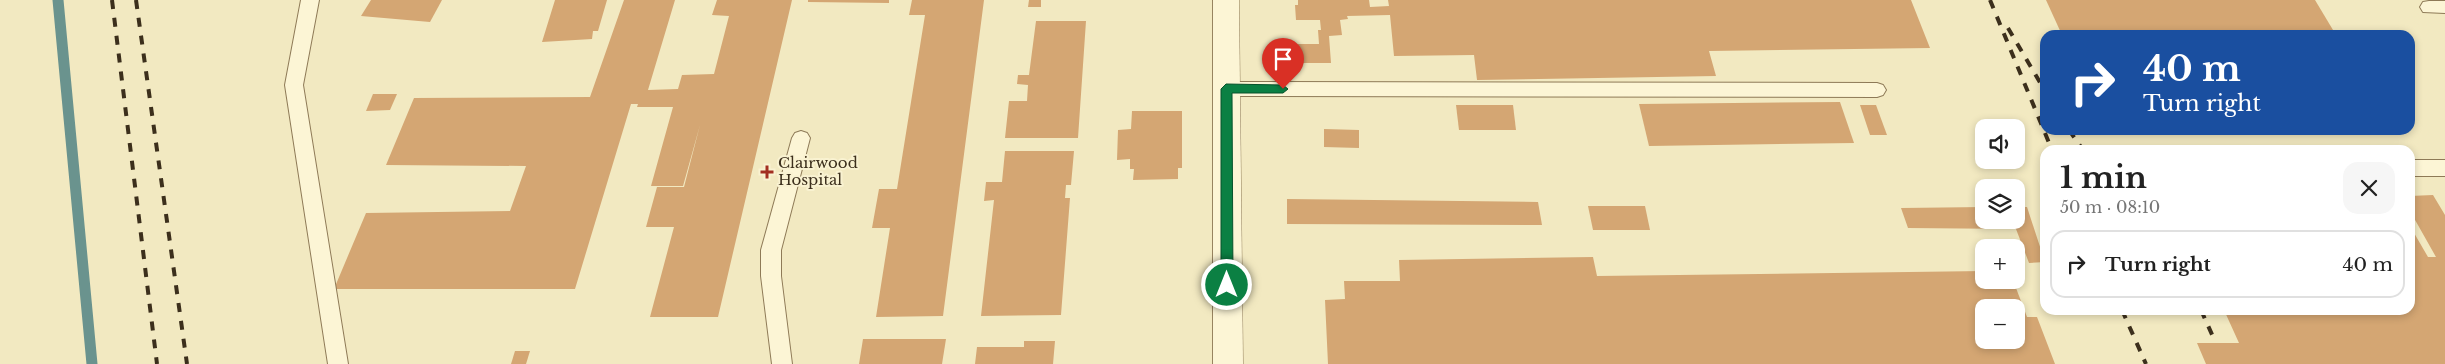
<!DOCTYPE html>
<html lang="en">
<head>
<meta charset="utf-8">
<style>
	:root { --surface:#fff; --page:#f6f6f6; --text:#222; --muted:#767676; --line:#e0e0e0 }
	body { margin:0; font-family:"Libre Baskerville",serif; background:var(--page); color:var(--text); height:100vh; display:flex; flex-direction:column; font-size:19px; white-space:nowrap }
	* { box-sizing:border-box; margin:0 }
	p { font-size:16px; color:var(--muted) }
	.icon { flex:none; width:28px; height:28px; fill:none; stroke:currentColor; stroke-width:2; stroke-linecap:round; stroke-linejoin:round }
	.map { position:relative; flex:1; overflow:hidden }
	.side { position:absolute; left:2040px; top:145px; width:375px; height:170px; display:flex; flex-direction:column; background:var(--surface); border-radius:15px; box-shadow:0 2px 8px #0003 }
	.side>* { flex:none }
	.banner { position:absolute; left:2040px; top:30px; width:375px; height:105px; border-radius:15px; box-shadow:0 2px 8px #0003; background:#1a4fa0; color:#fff; overflow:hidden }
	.controls { position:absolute; left:1975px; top:119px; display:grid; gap:10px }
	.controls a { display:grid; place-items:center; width:50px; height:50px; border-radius:10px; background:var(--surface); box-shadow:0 2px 8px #0003; font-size:25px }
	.pin { position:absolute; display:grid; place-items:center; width:42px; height:42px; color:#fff; margin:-51px -21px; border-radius:50% 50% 50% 0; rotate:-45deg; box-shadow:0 0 5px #0007 }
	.pin .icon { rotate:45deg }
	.me { position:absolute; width:55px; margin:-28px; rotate:0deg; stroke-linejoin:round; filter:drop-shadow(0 0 4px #0008) }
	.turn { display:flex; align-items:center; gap:18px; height:105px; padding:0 20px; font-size:22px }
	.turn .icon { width:65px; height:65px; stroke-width:2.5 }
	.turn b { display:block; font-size:35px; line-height:42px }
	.round { display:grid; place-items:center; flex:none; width:52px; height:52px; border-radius:15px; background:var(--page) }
	.headline { display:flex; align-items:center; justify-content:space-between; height:85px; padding:0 20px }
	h1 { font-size:30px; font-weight:800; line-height:38px }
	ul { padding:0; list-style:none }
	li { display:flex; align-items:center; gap:15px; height:68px; margin:0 10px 8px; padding:0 10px; border:2px solid var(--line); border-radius:15px }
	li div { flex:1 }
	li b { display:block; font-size:19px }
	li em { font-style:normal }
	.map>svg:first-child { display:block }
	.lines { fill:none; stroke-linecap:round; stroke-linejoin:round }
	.stream { stroke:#6a938e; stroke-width:11 }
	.building { fill:#d4a673; fill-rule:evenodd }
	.lane-casing { stroke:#8e7a57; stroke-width:2 }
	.street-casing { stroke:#8e7a57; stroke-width:1 }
	.lane { fill:#fcf5d5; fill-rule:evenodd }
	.street { fill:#fcf5d5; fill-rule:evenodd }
	.rail { stroke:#3c2f1c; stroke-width:4; stroke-dasharray:9 9; stroke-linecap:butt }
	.route { fill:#0b8043; stroke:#07532c }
	.poi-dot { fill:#a22f21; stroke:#f9f2d1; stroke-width:2 }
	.labels { text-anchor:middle; stroke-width:4; stroke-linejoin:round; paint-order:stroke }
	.poi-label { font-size:15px; fill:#3c2f1c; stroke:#f9f2d1; text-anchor:start }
</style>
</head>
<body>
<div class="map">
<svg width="2445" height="364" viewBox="0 0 2445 364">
	<rect width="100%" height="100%" fill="#f2e9c1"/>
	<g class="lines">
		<path class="stream" d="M 58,0 L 92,364"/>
	</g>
	<g class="building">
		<path d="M 371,0 L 442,0 L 430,22 L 361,16 Z"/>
		<path d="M 555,0 L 607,0 L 598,31 L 593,31 L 592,39 L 542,42 Z"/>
		<path d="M 624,0 L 675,0 L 648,90 L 678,89 L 682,75 L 714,74 L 729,16 L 712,15 L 717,0 L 792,0 L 718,317 L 650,317 L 674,227 L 646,227 L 657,187 L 684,187 L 700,125 L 683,186 L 651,186 L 673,107 L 637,107 L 638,104 L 631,104 L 575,289 L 334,289 L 366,213 L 510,211 L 526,166 L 386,165 L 414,98 L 590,97 Z"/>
		<path d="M 808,0 L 889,0 L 889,3 L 808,2 Z"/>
		<path d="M 912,0 L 984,0 L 943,316 L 876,317 L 890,228 L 872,228 L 879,189 L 897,189 L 925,15 L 909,15 Z"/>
		<path d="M 1029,0 L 1041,0 L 1041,7 L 1028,7 Z"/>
		<path d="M 1298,0 L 1369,0 L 1370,7 L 1389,6 L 1388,0 L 1911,0 L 1930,48 L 1709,51 L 1716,76 L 1477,80 L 1474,55 L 1394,56 L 1390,15 L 1347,16 L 1348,19 L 1340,20 L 1342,35 L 1329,36 L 1331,63 L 1300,63 L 1298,44 L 1319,44 L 1318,30 L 1321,30 L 1320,20 L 1296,20 L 1295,5 L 1298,5 Z"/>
		<path d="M 2046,0 L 2315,0 L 2336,35 L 2062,35 Z"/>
		<path d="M 1036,21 L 1086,21 L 1078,138 L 1005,138 L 1009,101 L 1027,101 L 1028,85 L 1017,84 L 1018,75 L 1029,75 Z"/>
		<path d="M 373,94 L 397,94 L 390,110 L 366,111 Z"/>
		<path d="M 1840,102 L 1854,143 L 1649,146 L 1639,104 Z"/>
		<path d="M 1456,105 L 1513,105 L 1516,130 L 1459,130 Z"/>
		<path d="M 1860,105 L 1876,105 L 1887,135 L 1870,135 Z"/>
		<path d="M 1132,111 L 1182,111 L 1182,168 L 1178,168 L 1178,179 L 1133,180 L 1134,169 L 1130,169 L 1130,159 L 1117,160 L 1118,130 L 1131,129 Z"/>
		<path d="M 1324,129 L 1359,130 L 1359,148 L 1324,147 Z"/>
		<path d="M 1005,151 L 1074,151 L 1071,185 L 1066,185 L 1065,198 L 1070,198 L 1061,315 L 981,316 L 994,200 L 984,201 L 986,182 L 1002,182 Z"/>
		<path d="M 2433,195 L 2445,215 L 2445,364 L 2206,364 L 2197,343 L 2239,343 L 2224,310 L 2410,310 L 2410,226 L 2428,257 L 2436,257 L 2410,211 L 2410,196 Z"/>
		<path d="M 1287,199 L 1538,202 L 1542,225 L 1287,224 Z"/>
		<path d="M 1588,206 L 1645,206 L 1650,230 L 1593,230 Z"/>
		<path d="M 1984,207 L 1984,220 L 2016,220 L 2016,207 L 2027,207 L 2045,262 L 2029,263 L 2016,229 L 1908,228 L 1901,208 Z"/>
		<path d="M 1593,257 L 1597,276 L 1984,271 L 1984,280 L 2013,280 L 2027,317 L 2037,317 L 2055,364 L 1328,364 L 1325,300 L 1345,299 L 1344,281 L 1400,281 L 1399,260 ZM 1984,308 L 2016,308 L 2016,340 L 1984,340 Z"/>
		<path d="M 863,339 L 946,339 L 942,364 L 859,364 Z"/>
		<path d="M 1024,341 L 1055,341 L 1053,364 L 975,364 L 977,347 L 1024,347 Z"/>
		<path d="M 515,351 L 530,351 L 526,364 L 511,364 Z"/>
	</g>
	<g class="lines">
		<g class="lane-casing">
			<g id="lane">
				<path d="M 301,0 L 319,0 L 303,85 L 348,364 L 328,364 L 285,85 Z"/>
				<path d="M 2429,1 L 2445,1 L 2445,13 L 2423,12 L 2420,7 L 2423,2 Z"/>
				<path d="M 1226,82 L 1877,83 L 1883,85 L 1886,90 L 1883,95 L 1877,97 L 1226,96 L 1220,94 L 1217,89 L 1220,84 Z"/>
				<path d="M 801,131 L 807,133 L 810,138 L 781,250 L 781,276 L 792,364 L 772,364 L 761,276 L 761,250 L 792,138 L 795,133 Z"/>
				<rect x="2410" y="160" width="35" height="16"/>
			</g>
		</g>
		<g class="street-casing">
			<path id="street" d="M 1213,0 L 1239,0 L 1243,364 L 1213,364 Z"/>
		</g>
		<use href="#lane" class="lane"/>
		<use href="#street" class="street"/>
		<g class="rail">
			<path d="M 112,0 L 157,364"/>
			<path d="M 136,0 L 187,364"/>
			<path d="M 1990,0 L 2052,150"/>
			<path d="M 2008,28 L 2045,91"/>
			<path d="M 2069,130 L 2083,150"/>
			<path d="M 2122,310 L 2146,364"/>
			<path d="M 2201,310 L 2214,339"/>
		</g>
	</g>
	<path class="route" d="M 1226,84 L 1283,85 L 1288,89 L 1283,93 L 1232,93 L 1233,285 L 1227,291 L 1221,285 L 1221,89 Z"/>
	<path class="poi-dot" d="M764.5 164.5h5v5h5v5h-5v5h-5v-5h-5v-5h5z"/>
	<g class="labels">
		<g class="poi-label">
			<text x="778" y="168">Clairwood<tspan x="778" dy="17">Hospital</tspan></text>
		</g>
	</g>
</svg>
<div class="controls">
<a><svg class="icon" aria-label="sound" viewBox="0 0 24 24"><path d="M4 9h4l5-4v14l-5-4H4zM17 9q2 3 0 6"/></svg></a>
<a><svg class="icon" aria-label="layers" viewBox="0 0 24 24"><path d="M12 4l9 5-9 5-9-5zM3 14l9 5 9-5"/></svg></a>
<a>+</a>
<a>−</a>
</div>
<div class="pin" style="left:1283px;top:89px;background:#d93025"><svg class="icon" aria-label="arrive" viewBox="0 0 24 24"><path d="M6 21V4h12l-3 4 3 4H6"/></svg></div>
<svg class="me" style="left:1227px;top:285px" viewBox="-20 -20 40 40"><circle r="17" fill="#0b8043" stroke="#fff" stroke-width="3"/><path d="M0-11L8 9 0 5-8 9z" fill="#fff"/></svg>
<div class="banner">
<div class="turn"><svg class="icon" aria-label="right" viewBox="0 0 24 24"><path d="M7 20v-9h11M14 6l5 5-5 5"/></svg><div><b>40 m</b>Turn right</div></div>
</div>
<section class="side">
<div class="headline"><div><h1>1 min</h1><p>50 m · 08:10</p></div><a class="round"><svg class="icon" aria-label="close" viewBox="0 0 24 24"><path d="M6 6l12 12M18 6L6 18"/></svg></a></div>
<ul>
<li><svg class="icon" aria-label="right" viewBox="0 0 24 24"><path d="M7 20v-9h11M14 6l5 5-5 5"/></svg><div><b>Turn right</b></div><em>40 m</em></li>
</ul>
</section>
</div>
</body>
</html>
